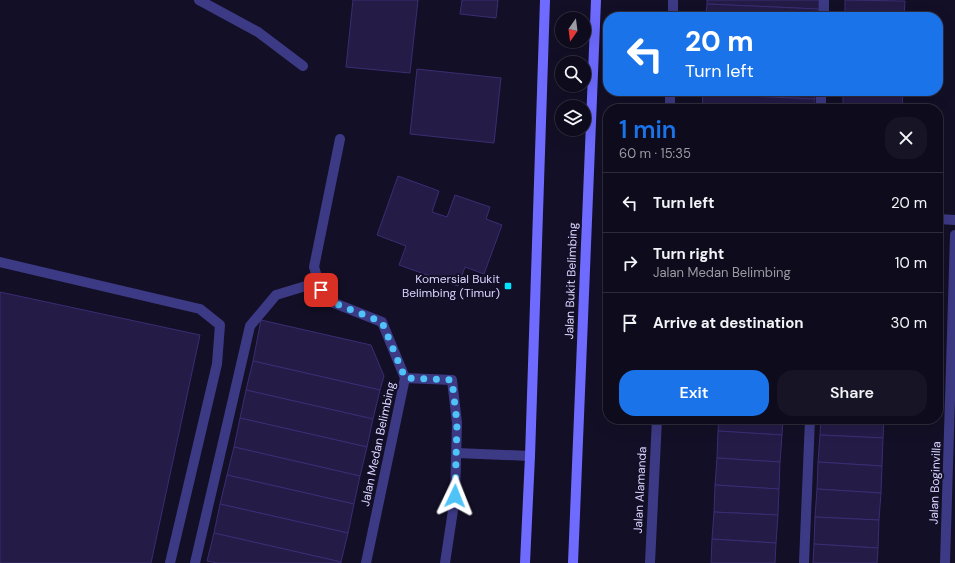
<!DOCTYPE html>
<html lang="en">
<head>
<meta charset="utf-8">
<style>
	:root { --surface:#0e0b1c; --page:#171425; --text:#f1f3f6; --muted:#9b9ba3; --line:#2e2b3b; --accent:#1a73e8 }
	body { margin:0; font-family:"DM Sans",sans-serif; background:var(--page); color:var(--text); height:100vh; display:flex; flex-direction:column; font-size:15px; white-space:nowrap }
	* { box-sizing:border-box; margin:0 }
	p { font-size:13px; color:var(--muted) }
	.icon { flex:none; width:22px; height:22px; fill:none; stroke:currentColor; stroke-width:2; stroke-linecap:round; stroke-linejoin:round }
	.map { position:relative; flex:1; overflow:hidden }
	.drawer { position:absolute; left:603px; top:104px; width:340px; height:320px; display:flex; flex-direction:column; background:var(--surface); border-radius:16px; box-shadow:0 4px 16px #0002,0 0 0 1px var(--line) }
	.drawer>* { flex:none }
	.guide { position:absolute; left:603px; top:12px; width:340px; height:84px; border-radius:16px; box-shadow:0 4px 16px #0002,0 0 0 1px var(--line); background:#1a73e8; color:#fff; overflow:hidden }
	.needle { width:26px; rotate:194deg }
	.controls { position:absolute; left:555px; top:12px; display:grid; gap:8px }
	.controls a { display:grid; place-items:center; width:36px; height:36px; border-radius:50%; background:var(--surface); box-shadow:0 4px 16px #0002,0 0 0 1px var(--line); font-size:20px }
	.pin { position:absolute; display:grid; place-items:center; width:34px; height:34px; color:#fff; margin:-17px; border-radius:8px; box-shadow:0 2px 6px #0006 }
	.me { position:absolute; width:44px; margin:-22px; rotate:2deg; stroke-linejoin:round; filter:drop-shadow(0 0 3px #0008) }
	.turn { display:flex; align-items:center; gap:14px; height:84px; padding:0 16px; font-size:18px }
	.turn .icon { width:52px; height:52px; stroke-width:2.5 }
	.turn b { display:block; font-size:28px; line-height:34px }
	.round { display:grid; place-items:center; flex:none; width:42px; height:42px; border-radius:16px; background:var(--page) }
	.head { display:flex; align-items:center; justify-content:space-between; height:68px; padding:0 16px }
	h1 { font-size:24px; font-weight:600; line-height:30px; color:var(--accent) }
	.action { display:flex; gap:8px; margin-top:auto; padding:8px 16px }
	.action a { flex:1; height:46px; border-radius:16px; background:var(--accent); color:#fff; font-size:16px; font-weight:600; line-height:46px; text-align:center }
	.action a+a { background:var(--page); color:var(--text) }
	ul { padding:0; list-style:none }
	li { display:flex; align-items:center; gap:12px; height:60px; padding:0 16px; border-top:1px solid var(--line) }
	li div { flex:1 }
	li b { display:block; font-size:15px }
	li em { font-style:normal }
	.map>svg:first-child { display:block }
	.building { fill:#241b47; stroke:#3b2d73 }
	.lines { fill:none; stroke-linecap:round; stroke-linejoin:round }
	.lane { stroke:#3d3a85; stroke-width:10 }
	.street { stroke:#3d3a85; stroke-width:10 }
	.secondary { stroke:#6f6bff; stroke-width:10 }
	.route { stroke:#4fc3f7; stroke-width:7; stroke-dasharray:0 12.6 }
	.poi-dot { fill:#00e5ff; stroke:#130f26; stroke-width:1.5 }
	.labels { text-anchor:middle; stroke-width:4; stroke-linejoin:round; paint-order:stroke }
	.poi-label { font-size:12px; fill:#d9d4ff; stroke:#130f26; text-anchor:end }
	.street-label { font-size:12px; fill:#d9d4ff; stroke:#130f26 }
</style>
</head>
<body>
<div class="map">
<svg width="955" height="563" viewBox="0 0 955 563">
	<rect width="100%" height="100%" fill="#130f26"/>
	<g class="building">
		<path d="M 353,0 L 418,0 L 410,73 L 346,67 Z"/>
		<path d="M 462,0 L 498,0 L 496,18 L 460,14 Z"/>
		<path d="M 707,0 L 819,0 L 819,9 L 707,4 Z"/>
		<path d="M 845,0 L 905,1 L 904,17 L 845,17 Z"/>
		<path d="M 707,4 L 819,9 L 818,17 L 706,17 Z"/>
		<path d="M 417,69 L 501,78 L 494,143 L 410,134 Z"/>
		<path d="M 703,91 L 815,91 L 815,99 L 703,94 Z"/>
		<path d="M 843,91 L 903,91 L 902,109 L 843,108 Z"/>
		<path d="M 703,94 L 815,99 L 814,109 L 702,109 Z"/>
		<path d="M 843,108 L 884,109 L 843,109 Z"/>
		<path d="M 398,176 L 439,191 L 432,212 L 447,217 L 455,195 L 490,207 L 486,219 L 502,225 L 484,274 L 465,267 L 458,286 L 399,265 L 406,246 L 377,235 Z"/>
		<path d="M 0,292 L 200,335 L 151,563 L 0,563 Z"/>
		<path d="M 261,320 L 371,345 L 384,376 L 380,390 L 253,361 Z"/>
		<path d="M 253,361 L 380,390 L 373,419 L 246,390 Z"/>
		<path d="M 246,390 L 373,419 L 367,447 L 240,418 Z"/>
		<path d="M 240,418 L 367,447 L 360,476 L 234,447 Z"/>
		<path d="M 719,419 L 783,419 L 782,435 L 718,431 Z"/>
		<path d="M 821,419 L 884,419 L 883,438 L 820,435 Z"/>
		<path d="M 718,431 L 782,435 L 780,462 L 717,458 Z"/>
		<path d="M 820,435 L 883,438 L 882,466 L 818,462 Z"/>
		<path d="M 234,447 L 360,476 L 354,504 L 227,475 Z"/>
		<path d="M 717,458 L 780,462 L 779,489 L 715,485 Z"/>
		<path d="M 818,462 L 882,466 L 881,493 L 817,489 Z"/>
		<path d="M 227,475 L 354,504 L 348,533 L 220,504 Z"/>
		<path d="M 715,485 L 779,489 L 778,515 L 714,512 Z"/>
		<path d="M 817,489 L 881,493 L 879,520 L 815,517 Z"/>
		<path d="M 220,504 L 348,533 L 341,562 L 214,533 Z"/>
		<path d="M 714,512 L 778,515 L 776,543 L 712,539 Z"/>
		<path d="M 815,517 L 879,520 L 878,548 L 814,544 Z"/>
		<path d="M 214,533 L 341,562 L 341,563 L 217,563 L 207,561 Z"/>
		<path d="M 712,539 L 776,543 L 775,563 L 711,563 Z"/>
		<path d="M 814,544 L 878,548 L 877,563 L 813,563 Z"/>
	</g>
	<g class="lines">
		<g class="lane">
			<path d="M 199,0 L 258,32 L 303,66"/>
			<path d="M 824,17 L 824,0"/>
			<path d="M 821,109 L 821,91"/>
			<path d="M 938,219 L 955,220"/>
			<path d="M 0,262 L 200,309 L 220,325 L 217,364 L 170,563"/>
			<path d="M 405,378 L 452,380 L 457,423 L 455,497 L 445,563"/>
			<path d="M 457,453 L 530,456"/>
			<path d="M 195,563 L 250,326 L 276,295 L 319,282"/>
			<path d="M 804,563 L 810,419"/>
		</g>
		<g class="street">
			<path d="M 673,17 L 673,0"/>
			<path d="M 670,109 L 670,91"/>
			<path d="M 340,139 L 314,267 L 324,299 L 382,322 L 405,378 L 366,563"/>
			<path d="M 650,563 L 657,419"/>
			<path d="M 945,563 L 955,235"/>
		</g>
		<g class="secondary">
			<path d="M 525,563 L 530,456 L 545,0"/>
			<path d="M 573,563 L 596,0"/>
		</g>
	</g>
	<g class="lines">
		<path class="route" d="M 321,290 L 324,299 L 382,322 L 405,378 L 452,380 L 457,423 L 455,496"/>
	</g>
	<rect class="poi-dot" x="504" y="282" width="8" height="8" rx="2"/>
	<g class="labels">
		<g class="poi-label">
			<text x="500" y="283">Komersial Bukit<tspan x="500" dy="14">Belimbing (Timur)</tspan></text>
		</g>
		<g class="street-label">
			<text transform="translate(571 281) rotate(-88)" y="4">Jalan Bukit Belimbing</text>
			<text transform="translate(378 444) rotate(-78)" y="4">Jalan Medan Belimbing</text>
			<text transform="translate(935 483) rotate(-88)" y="4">Jalan Boginvilla</text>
			<text transform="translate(640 490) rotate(-87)" y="4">Jalan Alamanda</text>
		</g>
	</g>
</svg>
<div class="controls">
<a><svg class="needle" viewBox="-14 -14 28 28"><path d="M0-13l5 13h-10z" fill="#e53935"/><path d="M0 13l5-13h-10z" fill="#9b9ba3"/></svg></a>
<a><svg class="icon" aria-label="search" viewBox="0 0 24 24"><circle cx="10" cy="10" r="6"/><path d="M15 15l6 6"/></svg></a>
<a><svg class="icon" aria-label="layers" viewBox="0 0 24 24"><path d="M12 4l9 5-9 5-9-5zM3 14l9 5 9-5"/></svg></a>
</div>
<div class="pin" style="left:321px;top:290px;background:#d93025"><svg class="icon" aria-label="arrive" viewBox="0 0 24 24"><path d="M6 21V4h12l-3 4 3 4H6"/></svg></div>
<svg class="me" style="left:455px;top:496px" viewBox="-20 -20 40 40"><path d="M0-17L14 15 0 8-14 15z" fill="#4fc3f7" stroke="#fff" stroke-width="4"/></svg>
<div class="guide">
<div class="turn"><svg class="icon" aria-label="left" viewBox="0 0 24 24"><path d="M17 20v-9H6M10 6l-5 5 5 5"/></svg><div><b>20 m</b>Turn left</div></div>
</div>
<section class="drawer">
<div class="head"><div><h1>1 min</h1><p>60 m · 15:35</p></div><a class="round"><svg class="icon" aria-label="close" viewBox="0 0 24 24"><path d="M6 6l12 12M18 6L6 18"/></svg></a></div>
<ul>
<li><svg class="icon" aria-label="left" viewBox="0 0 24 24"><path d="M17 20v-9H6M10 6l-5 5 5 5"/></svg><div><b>Turn left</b></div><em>20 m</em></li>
<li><svg class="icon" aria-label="right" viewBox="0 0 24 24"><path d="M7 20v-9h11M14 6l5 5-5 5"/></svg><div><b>Turn right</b><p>Jalan Medan Belimbing</p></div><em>10 m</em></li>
<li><svg class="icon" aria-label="arrive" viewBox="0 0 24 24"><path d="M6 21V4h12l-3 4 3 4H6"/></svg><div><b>Arrive at destination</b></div><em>30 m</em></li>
</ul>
<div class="action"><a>Exit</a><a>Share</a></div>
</section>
</div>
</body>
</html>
